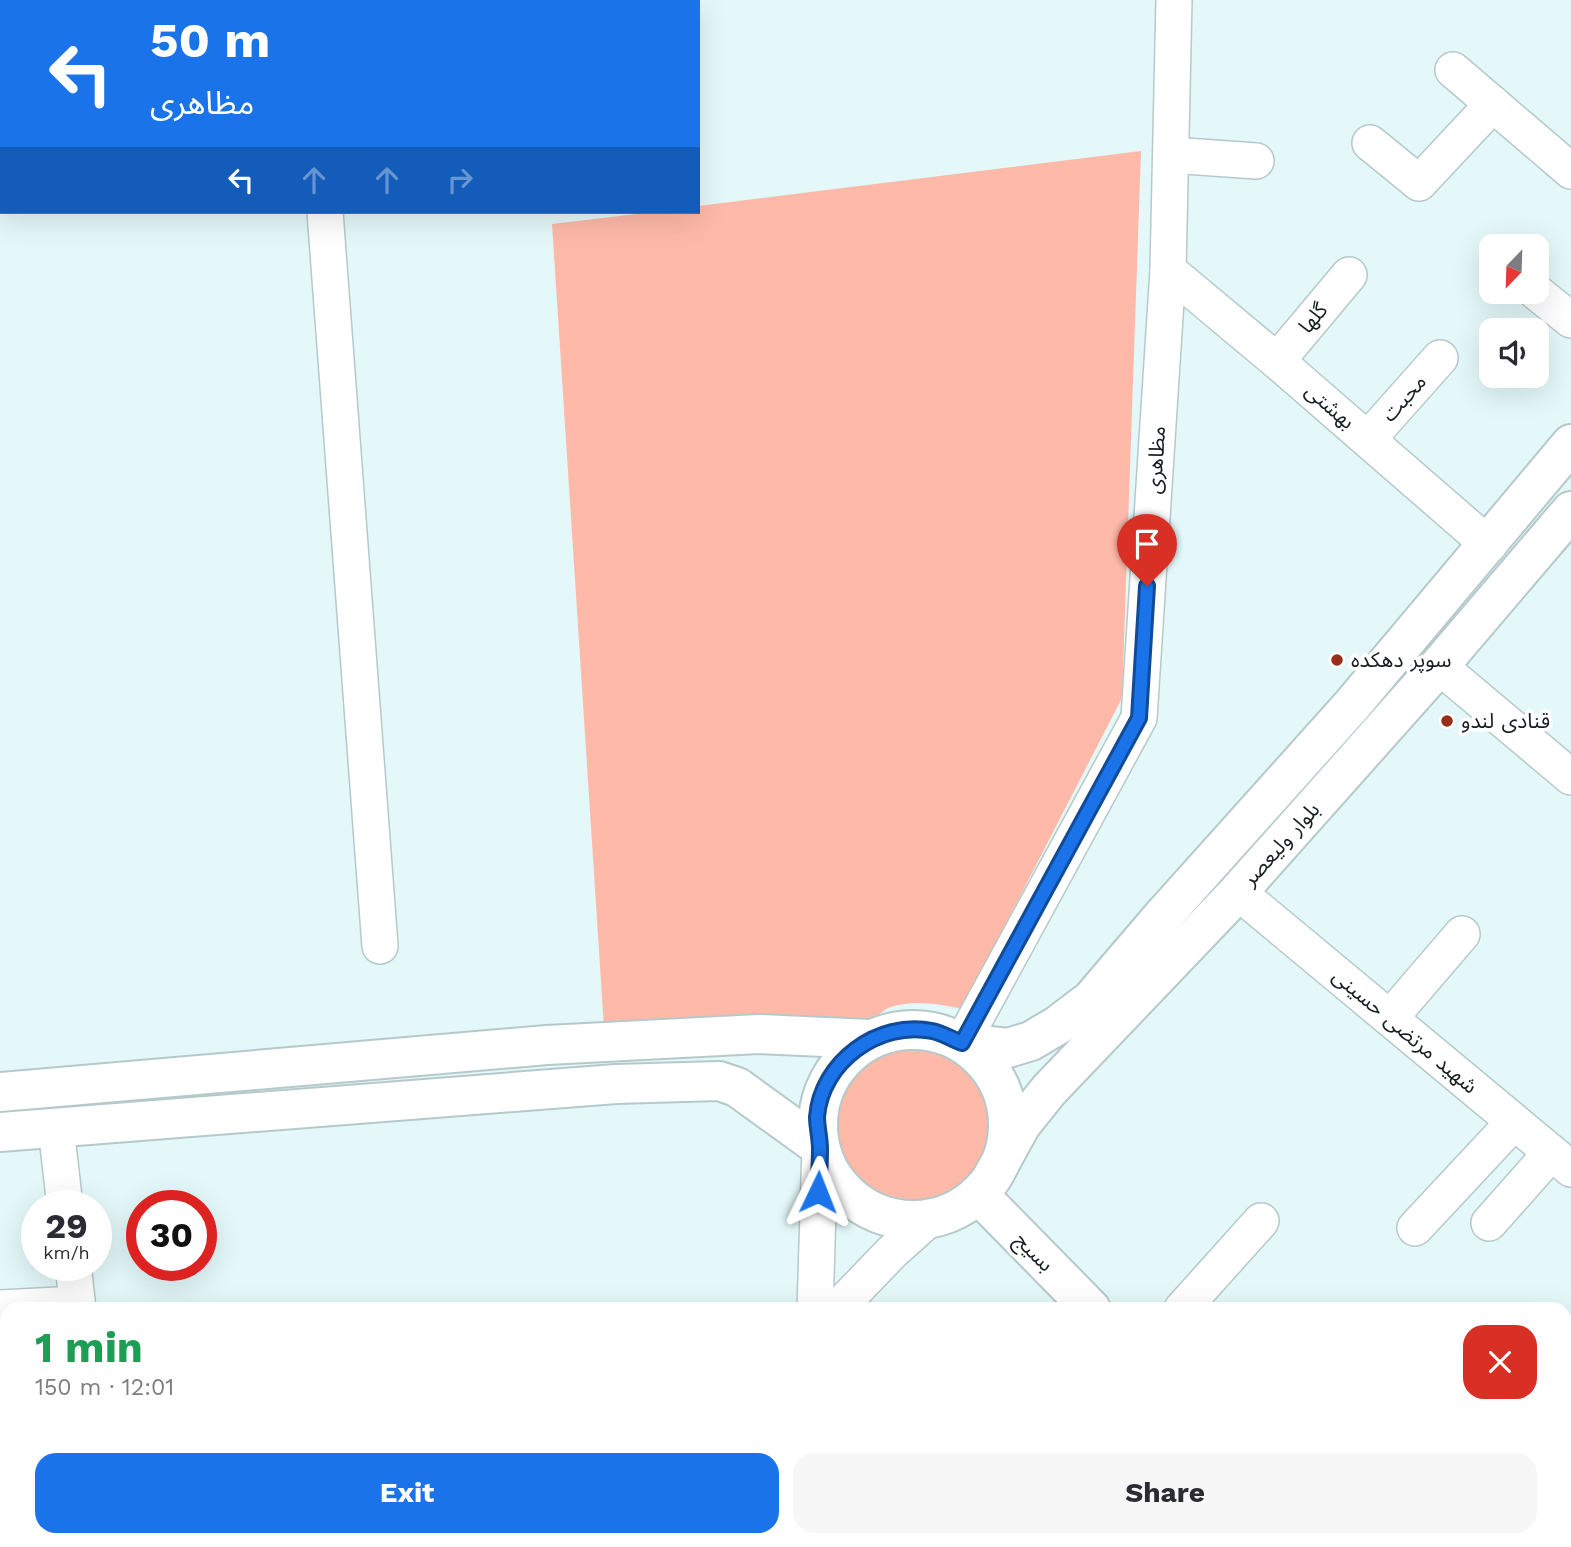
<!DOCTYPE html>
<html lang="en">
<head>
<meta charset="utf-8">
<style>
	:root { --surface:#fff; --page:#f7f7f7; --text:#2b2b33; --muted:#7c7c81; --accent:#1a73e8 }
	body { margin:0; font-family:"Work Sans","Noto Sans Arabic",sans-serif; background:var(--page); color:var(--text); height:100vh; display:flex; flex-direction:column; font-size:26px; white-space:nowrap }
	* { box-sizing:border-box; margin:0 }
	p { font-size:23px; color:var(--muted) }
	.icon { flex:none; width:38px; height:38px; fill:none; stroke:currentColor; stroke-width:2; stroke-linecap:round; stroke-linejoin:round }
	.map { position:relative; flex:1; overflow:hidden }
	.details { position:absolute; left:0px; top:1302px; width:1572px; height:245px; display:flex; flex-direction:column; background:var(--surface); border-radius:21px 21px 0 0; box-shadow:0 7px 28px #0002 }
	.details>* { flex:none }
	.banner { position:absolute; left:0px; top:0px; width:700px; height:214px; box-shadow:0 7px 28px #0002; background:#1a73e8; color:#fff; overflow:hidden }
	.needle { width:46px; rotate:203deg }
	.fabs { position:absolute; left:1479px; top:234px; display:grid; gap:14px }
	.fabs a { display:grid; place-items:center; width:70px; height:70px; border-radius:14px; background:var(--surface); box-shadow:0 7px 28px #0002; font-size:35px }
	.speed { position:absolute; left:21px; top:1190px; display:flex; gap:14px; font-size:35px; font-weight:700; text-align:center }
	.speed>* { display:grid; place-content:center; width:91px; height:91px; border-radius:50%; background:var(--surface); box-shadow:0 7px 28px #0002; line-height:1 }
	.speed small { font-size:18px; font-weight:400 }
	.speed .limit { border:10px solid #d22; background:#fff; color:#111 }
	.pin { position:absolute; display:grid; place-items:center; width:60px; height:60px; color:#fff; margin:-72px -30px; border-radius:50% 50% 50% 0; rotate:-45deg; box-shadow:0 0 7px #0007 }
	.pin .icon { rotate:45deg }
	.me { position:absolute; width:77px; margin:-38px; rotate:2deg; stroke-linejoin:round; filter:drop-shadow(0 0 5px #0008) }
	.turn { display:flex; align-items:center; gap:24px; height:147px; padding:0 35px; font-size:32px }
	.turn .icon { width:91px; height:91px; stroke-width:2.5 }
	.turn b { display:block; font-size:49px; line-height:60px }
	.lanes { display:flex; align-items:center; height:66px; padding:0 35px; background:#0003; justify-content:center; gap:35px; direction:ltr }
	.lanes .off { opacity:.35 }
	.round { display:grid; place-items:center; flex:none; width:74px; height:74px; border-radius:21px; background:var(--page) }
	.head { display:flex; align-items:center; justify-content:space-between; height:119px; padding:0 35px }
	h1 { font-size:42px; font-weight:700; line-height:52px; color:#1e9e55 }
	.action { display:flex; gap:14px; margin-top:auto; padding:14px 35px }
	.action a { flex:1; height:80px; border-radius:21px; background:var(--accent); color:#fff; font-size:28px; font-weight:700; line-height:80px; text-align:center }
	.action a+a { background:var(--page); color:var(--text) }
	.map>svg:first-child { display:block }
	.green { fill:#ffb9a8 }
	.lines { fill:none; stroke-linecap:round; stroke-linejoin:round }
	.minor-casing { stroke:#b6c9ca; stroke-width:38 }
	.tertiary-casing { stroke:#b6c9ca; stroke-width:42 }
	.minor { stroke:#fff; stroke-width:35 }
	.tertiary { stroke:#fff; stroke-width:38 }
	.route-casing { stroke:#114b97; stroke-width:18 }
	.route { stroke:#1a73e8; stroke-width:12 }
	.poi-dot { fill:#982f19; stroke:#fff; stroke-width:2.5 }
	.labels { text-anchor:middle; stroke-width:7; stroke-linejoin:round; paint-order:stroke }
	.street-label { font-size:21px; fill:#181f20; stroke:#fff }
	.poi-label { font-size:21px; fill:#181f20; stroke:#fff; text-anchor:start }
</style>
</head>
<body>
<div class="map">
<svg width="1571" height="1547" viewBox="0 0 1571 1547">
	<rect width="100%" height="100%" fill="#e4f8f9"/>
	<g class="green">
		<path d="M 1141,151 L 1122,698 L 962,1009 C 939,1004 911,999 888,1008 C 882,1011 875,1018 869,1022 L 604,1028 L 552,224 L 653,212 L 698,212 L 698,206 Z"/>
		<circle cx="915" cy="1127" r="81"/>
	</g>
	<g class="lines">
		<g class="minor-casing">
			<g id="minor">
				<path d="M 310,0 L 310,2"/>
				<path d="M 1453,70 L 1571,171"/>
				<path d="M 1370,143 L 1419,183 L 1493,104"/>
				<path d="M 1171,155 L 1256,161"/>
				<path d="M 325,212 L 380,946"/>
				<path d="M 1168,270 L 1277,361 L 1489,545"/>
				<path d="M 1536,292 L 1571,320"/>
				<path d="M 1277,361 L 1349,275"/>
				<path d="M 1368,439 L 1440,358"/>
				<path d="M 1439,666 L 1571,777"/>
				<path d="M 1238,892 L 1571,1169"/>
				<path d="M 1390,1018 L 1462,934"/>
				<path d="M 962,1043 L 1139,718 L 1168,270 L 1174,0"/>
				<path d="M 56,1128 L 65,1206"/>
				<path d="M 1489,1223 L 1551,1153"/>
				<path d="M 1415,1228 L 1514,1122"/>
				<path d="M 73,1265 L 78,1309"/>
				<path d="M 0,1308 L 77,1304"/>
				<path d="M 815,1309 L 820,1147"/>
				<path d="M 837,1309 L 892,1252 L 930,1218"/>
				<path d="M 1182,1309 L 1261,1221"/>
				<path d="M 107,1540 L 107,1547"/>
				<path d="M 708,1540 L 714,1547"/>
				<path d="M 611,1547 L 618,1540"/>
				<path d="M 1433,1547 L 1439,1540"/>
			</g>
		</g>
		<g class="tertiary-casing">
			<g id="tertiary">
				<circle cx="913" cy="1125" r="95"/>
				<path d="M 962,1043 L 1008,1048 L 1031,1041 L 1058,1025 L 1091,1000 L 1161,918 L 1352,705 L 1571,444"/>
				<path d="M 0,1092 L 547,1045 L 759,1034 L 869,1039"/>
				<path d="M 0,1132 L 616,1084 L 719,1081 L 737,1087 L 820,1147"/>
				<path d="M 993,1176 L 1021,1125 L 1049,1090 L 1238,892 L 1439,666 L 1571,511"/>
				<path d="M 978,1194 L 1091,1309"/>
				<path d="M 1320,1540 L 1327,1547"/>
			</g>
		</g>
		<use href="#minor" class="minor"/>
		<use href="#tertiary" class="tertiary"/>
	</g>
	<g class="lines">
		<g class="route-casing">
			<path id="route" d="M 818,1192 C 819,1178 820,1163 820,1149 C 820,1138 817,1127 817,1117 C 821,1062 879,1020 932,1031 C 942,1033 952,1039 962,1043 L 1139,718 L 1147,586"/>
		</g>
		<use href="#route" class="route"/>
	</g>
	<g class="poi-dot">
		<circle cx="1337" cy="660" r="7"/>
		<circle cx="1447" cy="721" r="7"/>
	</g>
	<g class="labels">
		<g class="street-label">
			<text transform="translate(1313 318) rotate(-50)" y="7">گلها</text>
			<text transform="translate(1404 398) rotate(-48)" y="7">محبت</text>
			<text transform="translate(1330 406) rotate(41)" y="7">بهشتی</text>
			<text transform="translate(1156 460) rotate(-86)" y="7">مظاهری</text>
			<text transform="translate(1281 844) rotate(-48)" y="7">بلوار ولیعصر</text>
			<text transform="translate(1405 1031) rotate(40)" y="7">شهید مرتضی حسینی</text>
			<text transform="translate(1034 1252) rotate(45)" y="7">بسیج</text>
		</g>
		<g class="poi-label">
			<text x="1351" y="667">سوپر دهکده</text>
			<text x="1461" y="728">قنادی لندو</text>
		</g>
	</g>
</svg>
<div class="fabs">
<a><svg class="needle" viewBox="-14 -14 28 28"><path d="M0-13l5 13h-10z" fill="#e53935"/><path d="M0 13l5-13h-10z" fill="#7c7c81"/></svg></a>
<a><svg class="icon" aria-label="sound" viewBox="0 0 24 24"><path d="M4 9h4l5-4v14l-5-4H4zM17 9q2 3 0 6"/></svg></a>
</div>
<div class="speed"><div>29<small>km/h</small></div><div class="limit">30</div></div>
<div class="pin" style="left:1147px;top:586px;background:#d93025"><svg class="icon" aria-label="arrive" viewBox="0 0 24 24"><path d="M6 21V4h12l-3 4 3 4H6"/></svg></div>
<svg class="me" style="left:818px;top:1192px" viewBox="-20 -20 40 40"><path d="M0-17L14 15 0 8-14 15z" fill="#1a73e8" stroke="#fff" stroke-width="4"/></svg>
<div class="banner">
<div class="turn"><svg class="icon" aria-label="left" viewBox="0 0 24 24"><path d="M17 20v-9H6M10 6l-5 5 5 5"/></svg><div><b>50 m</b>مظاهری</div></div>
<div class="lanes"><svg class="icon" aria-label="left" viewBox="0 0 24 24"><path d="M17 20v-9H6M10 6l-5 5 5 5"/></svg><svg class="icon off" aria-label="ahead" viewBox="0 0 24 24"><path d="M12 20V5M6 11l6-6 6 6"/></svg><svg class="icon off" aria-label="ahead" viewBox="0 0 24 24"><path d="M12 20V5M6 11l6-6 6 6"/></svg><svg class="icon off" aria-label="right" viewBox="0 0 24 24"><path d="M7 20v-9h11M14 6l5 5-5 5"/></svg></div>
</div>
<section class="details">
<div class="head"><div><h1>1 min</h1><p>150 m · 12:01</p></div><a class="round" style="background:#d93025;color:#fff"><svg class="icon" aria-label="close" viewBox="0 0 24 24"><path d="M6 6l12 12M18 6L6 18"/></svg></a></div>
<div class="action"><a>Exit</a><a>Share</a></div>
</section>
</div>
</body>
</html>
